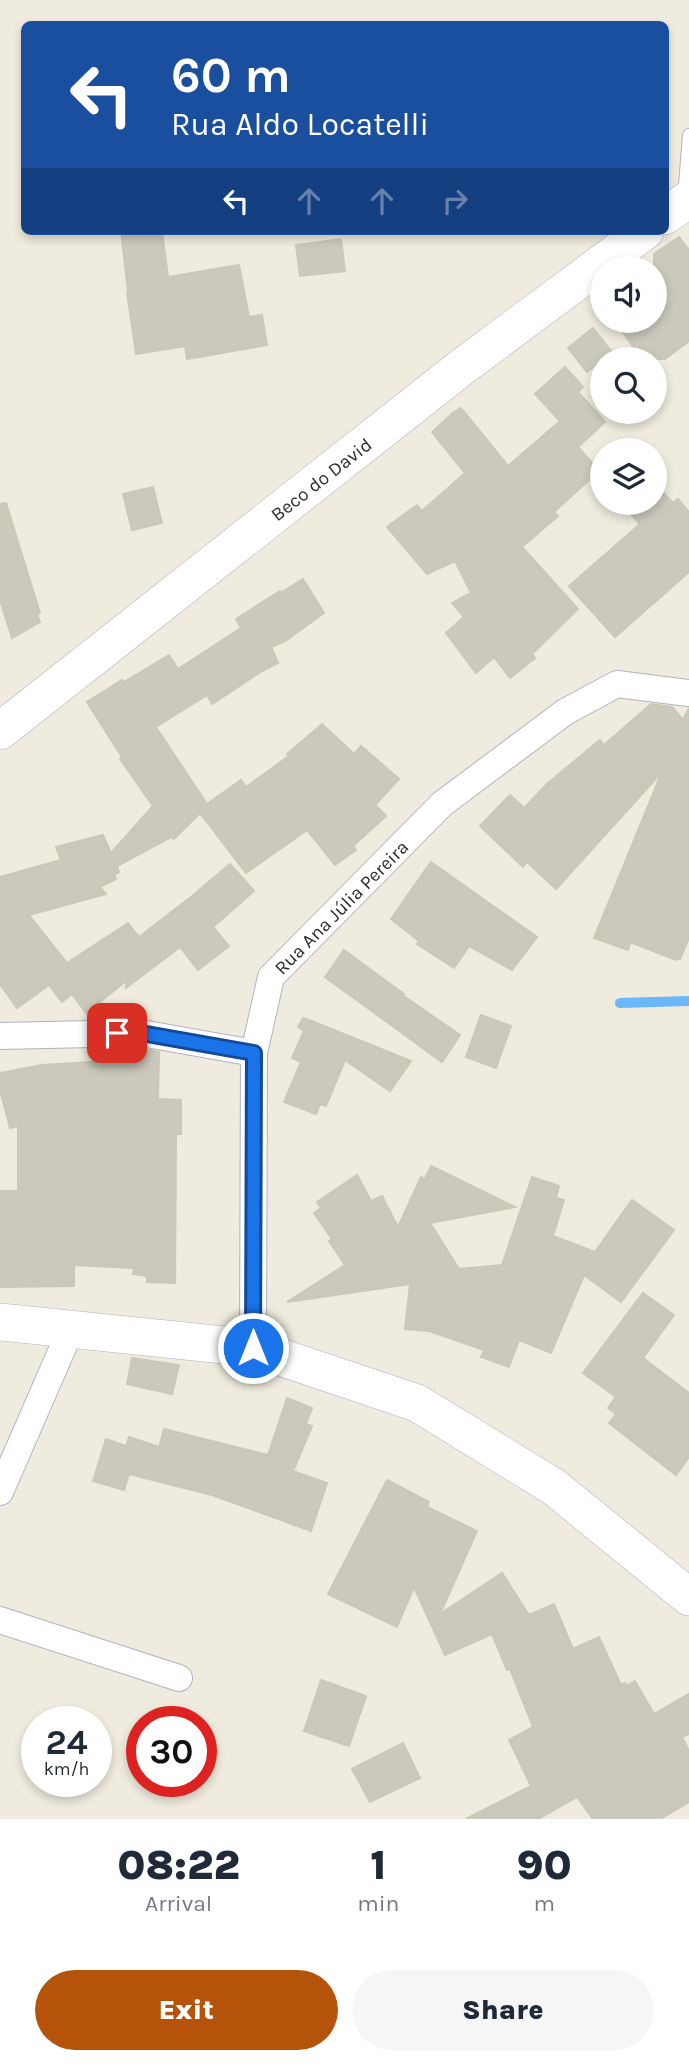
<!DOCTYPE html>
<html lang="en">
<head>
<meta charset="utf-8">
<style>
	:root { --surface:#fff; --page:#f6f6f7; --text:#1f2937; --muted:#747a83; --accent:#b45309 }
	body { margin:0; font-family:Karla,sans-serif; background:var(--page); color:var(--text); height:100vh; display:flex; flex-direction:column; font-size:26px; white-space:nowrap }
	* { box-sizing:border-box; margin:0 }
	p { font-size:23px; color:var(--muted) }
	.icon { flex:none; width:38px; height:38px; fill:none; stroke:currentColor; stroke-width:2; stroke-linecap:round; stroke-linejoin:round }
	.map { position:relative; height:1819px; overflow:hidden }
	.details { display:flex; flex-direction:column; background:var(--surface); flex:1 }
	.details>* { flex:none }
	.guide { position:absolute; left:21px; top:21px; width:648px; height:214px; border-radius:10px; box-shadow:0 4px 10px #0003; background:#1a4fa0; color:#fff; overflow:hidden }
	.fabs { position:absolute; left:590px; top:256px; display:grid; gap:14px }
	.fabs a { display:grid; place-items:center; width:77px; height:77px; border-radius:50%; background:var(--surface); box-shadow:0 4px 10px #0003; font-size:35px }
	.speed { position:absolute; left:21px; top:1706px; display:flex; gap:14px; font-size:35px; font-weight:700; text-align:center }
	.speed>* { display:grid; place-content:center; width:91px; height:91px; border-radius:50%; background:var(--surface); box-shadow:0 4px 10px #0003; line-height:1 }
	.speed small { font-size:18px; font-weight:400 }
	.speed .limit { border:10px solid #d22; background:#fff; color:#111 }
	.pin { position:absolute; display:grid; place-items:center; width:60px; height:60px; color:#fff; margin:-30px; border-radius:14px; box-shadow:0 4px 10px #0006 }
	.me { position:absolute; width:77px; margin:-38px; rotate:0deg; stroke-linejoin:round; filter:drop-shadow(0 0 5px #0008) }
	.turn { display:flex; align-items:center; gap:24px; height:147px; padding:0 35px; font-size:32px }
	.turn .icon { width:91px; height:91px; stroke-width:2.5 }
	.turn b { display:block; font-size:49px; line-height:60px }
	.lanes { display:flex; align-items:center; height:66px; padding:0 35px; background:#0003; justify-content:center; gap:35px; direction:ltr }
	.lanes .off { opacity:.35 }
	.eta { display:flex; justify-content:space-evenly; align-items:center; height:119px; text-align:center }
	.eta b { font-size:42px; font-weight:800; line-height:49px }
	.action { display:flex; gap:14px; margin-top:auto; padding:14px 35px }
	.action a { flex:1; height:80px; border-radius:42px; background:var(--accent); color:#fff; font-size:28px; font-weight:800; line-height:80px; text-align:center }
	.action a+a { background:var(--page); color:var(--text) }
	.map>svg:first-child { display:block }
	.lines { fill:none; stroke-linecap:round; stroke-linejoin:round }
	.stream { stroke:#6ab7f9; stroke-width:10 }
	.building { fill:#cbc9bc; stroke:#cbc8b7; stroke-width:2 }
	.lane-casing { stroke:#b2b2c1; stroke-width:14 }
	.street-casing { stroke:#b2b2c1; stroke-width:28 }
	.secondary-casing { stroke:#b2b2c1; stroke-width:38 }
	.lane { stroke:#fff; stroke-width:12 }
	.street { stroke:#fff; stroke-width:26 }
	.secondary { stroke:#fff; stroke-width:37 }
	.route-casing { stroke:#114b97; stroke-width:18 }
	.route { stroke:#1a73e8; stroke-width:12 }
	.labels { text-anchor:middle; stroke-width:6; stroke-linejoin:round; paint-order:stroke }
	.street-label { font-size:19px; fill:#2d2d2d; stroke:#fff }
</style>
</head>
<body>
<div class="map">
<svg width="689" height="1819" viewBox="0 0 689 1819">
	<rect width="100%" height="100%" fill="#efebde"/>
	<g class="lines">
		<path class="stream" d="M 620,1003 L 689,1001"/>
	</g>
	<g class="building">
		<path d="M 121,231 L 162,231 L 168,277 L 239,265 L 249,317 L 262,315 L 267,345 L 187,359 L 185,346 L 136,354 L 127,292 L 128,291 Z"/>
		<path d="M 679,237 L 689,250 L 689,341 L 665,359 L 642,359 L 614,320 L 654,320 L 654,254 Z"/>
		<path d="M 341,239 L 345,271 L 300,276 L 296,245 Z"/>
		<path d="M 593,328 L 612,352 L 587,372 L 568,348 Z"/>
		<path d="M 565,367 L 583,387 L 578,392 L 605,422 L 578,447 L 599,471 L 554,512 L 558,516 L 522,547 L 578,609 L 532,654 L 535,658 L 510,678 L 494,657 L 476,673 L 446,633 L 464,617 L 452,603 L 471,593 L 455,561 L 427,574 L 387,527 L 417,505 L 422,511 L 465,473 L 432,432 L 454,412 L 461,408 L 508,466 L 560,421 L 535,394 Z"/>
		<path d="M 656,485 L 673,503 L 678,499 L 689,512 L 689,572 L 615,637 L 569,586 L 640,524 L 627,510 L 636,502 L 654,502 Z"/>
		<path d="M 153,487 L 162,523 L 132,530 L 123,494 Z"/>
		<path d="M 6,503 L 40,613 L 37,614 L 40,622 L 12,638 L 0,600 L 0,504 Z"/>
		<path d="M 303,579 L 324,613 L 285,641 L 271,647 L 278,663 L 262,671 L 212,704 L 207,695 L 156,727 L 207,804 L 241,780 L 246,787 L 289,756 L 287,754 L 322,724 L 354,754 L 361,746 L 399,779 L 375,805 L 386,816 L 353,846 L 356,850 L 335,865 L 307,830 L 246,873 L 200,813 L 174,839 L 171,837 L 117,866 L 119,872 L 114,875 L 116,879 L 100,887 L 106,894 L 29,915 L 67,963 L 128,923 L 139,937 L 191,897 L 230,864 L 254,891 L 213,927 L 229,946 L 198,970 L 180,947 L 126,988 L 126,981 L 86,1013 L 72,994 L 62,1002 L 49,985 L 17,1008 L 0,984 L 0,877 L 61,860 L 56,847 L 103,835 L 111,853 L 153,806 L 120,759 L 122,757 L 87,702 L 122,680 L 124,682 L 169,655 L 178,669 L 241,628 L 236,619 L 280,591 L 281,593 Z"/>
		<path d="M 651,704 L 672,707 L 683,720 L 689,708 L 689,938 L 680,959 L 677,958 L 676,960 L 630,942 L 628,950 L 594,938 L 662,772 L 556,889 L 527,862 L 523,867 L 480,826 L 510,795 L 524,808 L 548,783 L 600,740 L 604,745 Z"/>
		<path d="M 431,862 L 537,937 L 512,970 L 469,946 L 454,968 L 417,944 L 419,941 L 391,919 Z"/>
		<path d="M 344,950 L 404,994 L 402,995 L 460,1035 L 442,1062 L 325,977 Z"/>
		<path d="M 481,1015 L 511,1026 L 496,1068 L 466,1057 Z"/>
		<path d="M 303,1018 L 309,1020 L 411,1061 L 390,1091 L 345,1060 L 326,1106 L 320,1104 L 316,1114 L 284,1102 L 301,1062 L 292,1058 L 304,1031 L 298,1027 Z"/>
		<path d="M 114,1049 L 143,1049 L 159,1052 L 158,1099 L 181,1100 L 181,1134 L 176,1134 L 175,1283 L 147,1282 L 147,1276 L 133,1274 L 134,1268 L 74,1265 L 74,1286 L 0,1287 L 0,1191 L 18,1191 L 18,1126 L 10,1128 L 0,1090 L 0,1073 L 42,1065 L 122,1060 Z"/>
		<path d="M 431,1166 L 515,1207 L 430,1223 L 459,1269 L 502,1265 L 532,1177 L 559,1186 L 556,1198 L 564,1200 L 553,1236 L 595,1252 L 632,1200 L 674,1230 L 621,1302 L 584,1275 L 551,1353 L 519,1340 L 509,1367 L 481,1357 L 484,1350 L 429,1331 L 405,1329 L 410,1284 L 287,1302 L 345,1265 L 329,1241 L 332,1239 L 314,1213 L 321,1208 L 317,1202 L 357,1175 L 371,1201 L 382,1196 L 398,1227 L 421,1177 L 425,1179 Z"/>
		<path d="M 643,1293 L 674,1315 L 643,1358 L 689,1393 L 689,1457 L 676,1475 L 609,1423 L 616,1414 L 608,1408 L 616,1397 L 583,1373 Z"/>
		<path d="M 132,1358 L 179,1365 L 172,1394 L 127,1384 Z"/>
		<path d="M 287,1398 L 312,1408 L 306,1424 L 312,1426 L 293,1471 L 327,1483 L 311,1531 L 212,1495 L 129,1474 L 124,1490 L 93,1481 L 106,1439 L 126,1446 L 129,1437 L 159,1447 L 164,1429 L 268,1455 Z"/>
		<path d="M 387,1480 L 429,1502 L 427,1507 L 477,1531 L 440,1614 L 502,1573 L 529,1615 L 554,1604 L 573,1649 L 599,1637 L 621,1685 L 625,1683 L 626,1686 L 635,1681 L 654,1714 L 689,1694 L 689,1734 L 682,1737 L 689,1751 L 689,1802 L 660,1819 L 593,1819 L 577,1797 L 538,1819 L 466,1819 L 531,1786 L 509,1740 L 533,1727 L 510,1669 L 507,1670 L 492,1634 L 445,1655 L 414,1587 L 397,1627 L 328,1594 Z"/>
		<path d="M 321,1680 L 366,1696 L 349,1746 L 304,1731 Z"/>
		<path d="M 403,1743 L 420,1778 L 370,1802 L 352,1769 Z"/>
	</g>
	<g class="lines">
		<g class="lane-casing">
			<path id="lane" d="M 684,197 L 689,135"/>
		</g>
		<g class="street-casing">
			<g id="street">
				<path d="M 0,1036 L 141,1033 L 254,1053"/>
				<path d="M 253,1348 L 254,1053 L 271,977 L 442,804 L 565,712 L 617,684 L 689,693"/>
				<path d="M 0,1492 L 71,1329"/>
				<path d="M 0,1620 L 179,1678"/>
			</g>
		</g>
		<g class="secondary-casing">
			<g id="secondary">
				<path d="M 665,216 L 689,199"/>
				<path d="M 0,731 L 462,367 L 645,231"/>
				<path d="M 0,1322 L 253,1348 L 417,1403 L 554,1487 L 689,1597"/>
			</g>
		</g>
		<use href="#lane" class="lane"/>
		<use href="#street" class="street"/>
		<use href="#secondary" class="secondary"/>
	</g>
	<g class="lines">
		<g class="route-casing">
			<path id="route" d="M 117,1033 L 141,1033 L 254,1053 L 253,1348"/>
		</g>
		<use href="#route" class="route"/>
	</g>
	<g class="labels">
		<g class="street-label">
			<text transform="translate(321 479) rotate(-38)" y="7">Beco do David</text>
			<text transform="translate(341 907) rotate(-45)" y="7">Rua Ana Júlia Pereira</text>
		</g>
	</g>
</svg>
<div class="fabs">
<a><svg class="icon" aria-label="sound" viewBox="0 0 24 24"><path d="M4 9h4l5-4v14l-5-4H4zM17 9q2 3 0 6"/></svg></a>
<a><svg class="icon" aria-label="search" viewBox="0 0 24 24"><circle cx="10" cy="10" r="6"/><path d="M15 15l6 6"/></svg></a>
<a><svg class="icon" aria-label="layers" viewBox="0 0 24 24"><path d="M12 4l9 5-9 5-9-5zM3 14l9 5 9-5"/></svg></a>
</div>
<div class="speed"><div>24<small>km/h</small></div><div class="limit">30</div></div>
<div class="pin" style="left:117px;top:1033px;background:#d93025"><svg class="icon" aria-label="arrive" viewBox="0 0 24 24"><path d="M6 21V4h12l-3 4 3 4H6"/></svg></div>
<svg class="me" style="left:253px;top:1348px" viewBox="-20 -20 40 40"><circle r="17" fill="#1a73e8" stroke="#fff" stroke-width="3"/><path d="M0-11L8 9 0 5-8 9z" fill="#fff"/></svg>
<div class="guide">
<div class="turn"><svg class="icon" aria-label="left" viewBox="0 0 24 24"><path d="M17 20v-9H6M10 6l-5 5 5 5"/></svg><div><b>60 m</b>Rua Aldo Locatelli</div></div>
<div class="lanes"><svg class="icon" aria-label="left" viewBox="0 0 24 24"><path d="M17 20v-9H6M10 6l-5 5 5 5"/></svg><svg class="icon off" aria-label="ahead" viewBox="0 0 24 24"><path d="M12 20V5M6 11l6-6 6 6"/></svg><svg class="icon off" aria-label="ahead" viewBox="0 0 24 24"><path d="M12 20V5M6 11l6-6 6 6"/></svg><svg class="icon off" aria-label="right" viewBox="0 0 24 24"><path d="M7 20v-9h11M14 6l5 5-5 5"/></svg></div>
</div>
</div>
<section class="details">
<div class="eta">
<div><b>08:22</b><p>Arrival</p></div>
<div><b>1</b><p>min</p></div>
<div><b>90</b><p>m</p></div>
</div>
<div class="action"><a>Exit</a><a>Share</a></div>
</section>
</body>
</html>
